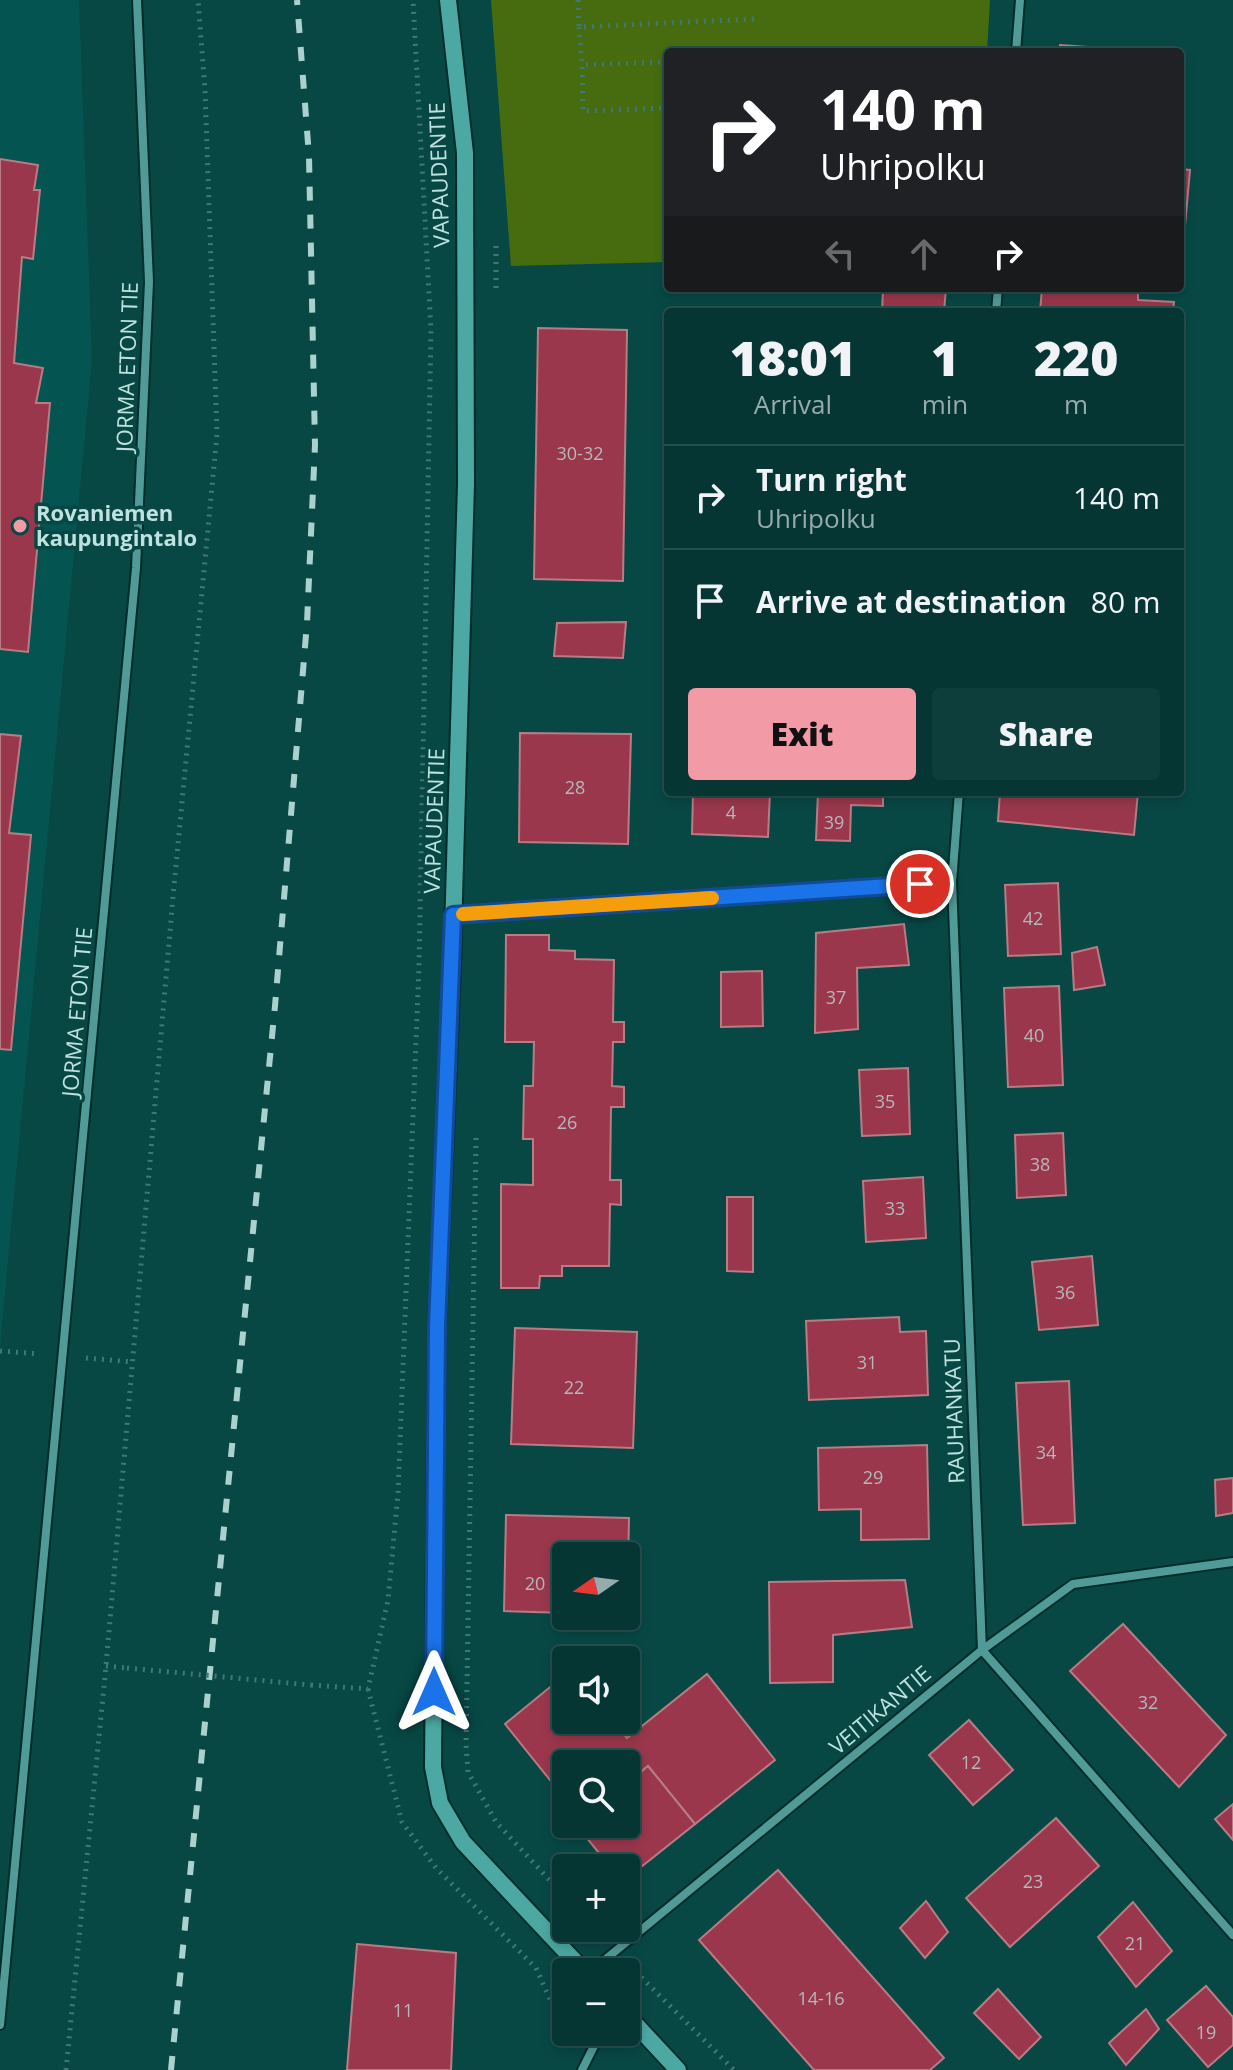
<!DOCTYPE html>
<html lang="en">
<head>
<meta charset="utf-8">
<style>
	:root { --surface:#053634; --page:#0e3e3c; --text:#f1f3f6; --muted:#97abac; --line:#26504f; --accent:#f39aa7 }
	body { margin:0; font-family:"Open Sans",sans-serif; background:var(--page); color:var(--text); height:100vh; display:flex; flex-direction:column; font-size:30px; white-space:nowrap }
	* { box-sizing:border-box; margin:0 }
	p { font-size:26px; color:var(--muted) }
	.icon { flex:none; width:44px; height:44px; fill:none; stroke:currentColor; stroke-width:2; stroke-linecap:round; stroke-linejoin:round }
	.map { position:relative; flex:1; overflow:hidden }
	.sheet { position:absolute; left:664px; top:308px; width:520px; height:488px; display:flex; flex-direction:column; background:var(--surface); border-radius:8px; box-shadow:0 4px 12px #0003,0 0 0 2px var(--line) }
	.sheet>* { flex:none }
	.top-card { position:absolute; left:664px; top:48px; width:520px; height:244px; border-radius:8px; box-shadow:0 4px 12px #0003,0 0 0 2px var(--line); background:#202124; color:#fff; overflow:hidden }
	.needle { width:52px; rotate:256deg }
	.buttons { position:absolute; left:552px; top:1542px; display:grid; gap:16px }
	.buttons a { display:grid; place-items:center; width:88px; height:88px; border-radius:8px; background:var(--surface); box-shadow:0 4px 12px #0003,0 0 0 2px var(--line); font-size:40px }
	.pin { position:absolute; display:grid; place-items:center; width:68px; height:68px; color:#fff; margin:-34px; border:4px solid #fff; border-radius:50%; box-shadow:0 2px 8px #0007 }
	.me { position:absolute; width:88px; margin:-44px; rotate:0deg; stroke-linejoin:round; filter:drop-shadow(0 0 6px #0008) }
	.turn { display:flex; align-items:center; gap:28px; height:168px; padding:0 24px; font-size:36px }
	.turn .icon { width:104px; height:104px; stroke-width:2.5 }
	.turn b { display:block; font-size:56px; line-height:68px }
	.lanes { display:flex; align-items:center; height:76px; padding:0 24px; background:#0003; justify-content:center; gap:40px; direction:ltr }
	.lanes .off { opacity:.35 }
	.eta { display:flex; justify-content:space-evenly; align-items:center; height:136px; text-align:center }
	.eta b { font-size:48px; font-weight:800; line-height:56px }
	.cta { display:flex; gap:16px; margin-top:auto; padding:16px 24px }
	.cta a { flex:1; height:92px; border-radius:8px; background:var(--accent); color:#111; font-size:32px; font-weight:800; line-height:92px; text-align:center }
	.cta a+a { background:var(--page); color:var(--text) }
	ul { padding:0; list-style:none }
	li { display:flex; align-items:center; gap:24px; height:104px; padding:0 24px; border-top:2px solid var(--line) }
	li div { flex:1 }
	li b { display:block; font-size:30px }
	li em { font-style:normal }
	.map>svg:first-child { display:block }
	.built { fill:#045451 }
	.green { fill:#466c0f }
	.building { fill:#9a374c; stroke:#b77c84; stroke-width:2 }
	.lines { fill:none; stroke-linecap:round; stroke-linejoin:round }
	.street-casing { stroke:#012c2a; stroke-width:12 }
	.secondary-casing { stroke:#012c2a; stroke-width:20 }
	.path { stroke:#407875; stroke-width:5; stroke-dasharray:2 6; stroke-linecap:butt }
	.street { stroke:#509b97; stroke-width:8 }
	.secondary { stroke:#4ca8a3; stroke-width:16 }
	.rail { stroke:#abd1cf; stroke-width:6; stroke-dasharray:14 14; stroke-linecap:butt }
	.path-bridge { stroke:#407875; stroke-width:5; stroke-dasharray:2 6; stroke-linecap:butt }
	.route-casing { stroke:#114b97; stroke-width:20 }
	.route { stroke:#1a73e8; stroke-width:14 }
	.slow { stroke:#f59e0b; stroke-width:14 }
	.poi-dot { fill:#f39aa7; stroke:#074845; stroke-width:3 }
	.labels { text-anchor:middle; stroke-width:7; stroke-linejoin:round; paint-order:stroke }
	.number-label { font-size:18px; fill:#b6b7bb }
	.street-label { font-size:22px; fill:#bfe2e0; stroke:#074845 }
	.poi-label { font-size:22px; font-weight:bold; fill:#bfe2e0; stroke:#074845; text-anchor:start }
</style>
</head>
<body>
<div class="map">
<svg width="1233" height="2070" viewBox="0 0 1233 2070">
	<rect width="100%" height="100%" fill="#074845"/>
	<path class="built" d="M 0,0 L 79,0 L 92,360 L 0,1346 Z"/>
	<path class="green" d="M 491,0 L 990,0 L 987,52 L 668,52 L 668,262 L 511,266 Z"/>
	<g class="building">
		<path d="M 1060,45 L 1115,49 L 1115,52 L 1060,52 Z"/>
		<path d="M 0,159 L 38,165 L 34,190 L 40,190 L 33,259 L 22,257 L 14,363 L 43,368 L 36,403 L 50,403 L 28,652 L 0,649 Z"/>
		<path d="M 1180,169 L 1190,170 L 1183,248 L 1180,247 Z"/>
		<path d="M 946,288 L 944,312 L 882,312 L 883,289 Z"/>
		<path d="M 1042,288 L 1138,289 L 1138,300 L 1174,302 L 1173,312 L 1040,312 Z"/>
		<path d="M 538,328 L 627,330 L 623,581 L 534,579 Z"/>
		<path d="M 626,622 L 623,658 L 554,656 L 557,623 Z"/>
		<path d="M 520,733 L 631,734 L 628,844 L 519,842 Z"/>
		<path d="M 0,734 L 21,736 L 9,833 L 31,835 L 11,1050 L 0,1049 Z"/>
		<path d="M 693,792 L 770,792 L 768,837 L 692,834 Z"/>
		<path d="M 818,792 L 883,792 L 883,806 L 851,805 L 850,841 L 816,840 Z"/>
		<path d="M 1000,792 L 1138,792 L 1134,835 L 998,821 Z"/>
		<path d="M 1058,883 L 1061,954 L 1008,956 L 1005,885 Z"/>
		<path d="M 904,924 L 909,965 L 857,968 L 858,1029 L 815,1033 L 816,933 Z"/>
		<path d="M 506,935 L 549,935 L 549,950 L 575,951 L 575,959 L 614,960 L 613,1022 L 624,1022 L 624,1042 L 613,1042 L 612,1086 L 624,1087 L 624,1107 L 611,1107 L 610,1180 L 621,1180 L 621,1205 L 610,1204 L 609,1266 L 562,1266 L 562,1276 L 540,1276 L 539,1288 L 501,1288 L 501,1184 L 533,1185 L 533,1139 L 523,1139 L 524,1086 L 533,1086 L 534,1042 L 505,1042 Z"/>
		<path d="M 1097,947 L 1105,985 L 1074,990 L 1072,953 Z"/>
		<path d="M 762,971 L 763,1026 L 721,1027 L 721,972 Z"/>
		<path d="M 1059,986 L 1063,1085 L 1008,1087 L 1004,988 Z"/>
		<path d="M 908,1068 L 910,1134 L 862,1136 L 859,1070 Z"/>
		<path d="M 1063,1133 L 1066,1195 L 1017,1198 L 1015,1135 Z"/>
		<path d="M 923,1177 L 926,1238 L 866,1242 L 863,1181 Z"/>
		<path d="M 727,1197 L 753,1197 L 753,1272 L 727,1271 Z"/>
		<path d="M 1092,1256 L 1098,1325 L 1039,1330 L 1032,1262 Z"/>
		<path d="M 899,1317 L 900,1332 L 926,1331 L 928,1395 L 809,1400 L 806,1321 Z"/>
		<path d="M 515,1328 L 637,1332 L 633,1448 L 511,1444 Z"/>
		<path d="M 1069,1381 L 1075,1523 L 1023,1525 L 1016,1383 Z"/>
		<path d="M 927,1445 L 929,1539 L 861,1540 L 861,1509 L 819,1510 L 818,1448 Z"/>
		<path d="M 1233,1478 L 1233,1513 L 1216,1516 L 1215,1480 Z"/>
		<path d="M 506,1515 L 629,1518 L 627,1614 L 626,1556 L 566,1556 L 566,1613 L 504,1611 Z"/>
		<path d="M 905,1580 L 912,1627 L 833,1635 L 833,1682 L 770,1683 L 769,1582 Z"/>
		<path d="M 1123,1624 L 1226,1735 L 1179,1787 L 1070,1671 Z"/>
		<path d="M 566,1674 L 566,1720 L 613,1720 L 627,1738 L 707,1674 L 775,1760 L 695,1824 L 648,1766 L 626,1783 L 626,1764 L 566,1764 L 566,1800 L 505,1724 Z"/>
		<path d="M 969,1720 L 1013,1770 L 973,1805 L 929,1755 Z"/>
		<path d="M 648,1766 L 695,1824 L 626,1879 L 626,1868 L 611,1868 L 578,1827 L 581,1824 L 626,1824 L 626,1785 Z"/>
		<path d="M 1233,1804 L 1233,1840 L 1215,1819 Z"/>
		<path d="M 1056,1818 L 1099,1866 L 1010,1947 L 966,1898 Z"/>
		<path d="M 778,1870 L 944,2058 L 930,2070 L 814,2070 L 699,1940 Z"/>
		<path d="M 926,1901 L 948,1932 L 925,1958 L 900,1928 Z"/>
		<path d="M 1133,1902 L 1172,1951 L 1136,1987 L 1098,1937 Z"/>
		<path d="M 357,1944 L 456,1953 L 451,2070 L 347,2070 Z"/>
		<path d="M 1206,1986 L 1233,2017 L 1233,2045 L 1208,2067 L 1167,2020 Z"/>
		<path d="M 998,1989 L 1041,2037 L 1019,2059 L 974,2013 Z"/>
		<path d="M 1146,2009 L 1159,2029 L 1126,2065 L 1109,2043 Z"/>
	</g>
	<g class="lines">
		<g class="street-casing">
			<g id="street">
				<path d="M 1016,52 L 1020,0"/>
				<path d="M 996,312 L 998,288"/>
				<path d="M 959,792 L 952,882 L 982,1650 L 1233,1935"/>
				<path d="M 453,915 L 952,882"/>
				<path d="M 590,1972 L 982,1650 L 1073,1584 L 1233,1562"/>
				<path d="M 0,2025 L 136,568 L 149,282 L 137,0"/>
				<path d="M 582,2070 L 601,2032"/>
			</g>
		</g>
		<g class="secondary-casing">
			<g id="secondary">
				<path d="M 448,0 L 465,153 L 466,484 L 452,966 L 437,1327 L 433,1767 L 440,1803 L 463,1842 L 585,1972"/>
				<path d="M 626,2014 L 678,2070"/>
			</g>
		</g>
		<g class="path">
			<path d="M 578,0 L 579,27 L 755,19"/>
			<path d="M 579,27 L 582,65"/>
			<path d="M 668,62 L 582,65 L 583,111 L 668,108"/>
			<path d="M 496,246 L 496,292"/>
			<path d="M 476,1138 L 466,1744 L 468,1772 L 496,1822 L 566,1898"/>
			<path d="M 0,1351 L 40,1354"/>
			<path d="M 86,1358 L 133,1362"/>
			<path d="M 106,1666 L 127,1668"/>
			<path d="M 311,1685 L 368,1689 L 388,1600 L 398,1493 L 419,966 L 431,331 L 413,0"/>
			<path d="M 368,1689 L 402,1822 L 436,1868 L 536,1968 L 570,2044"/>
			<path d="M 592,1928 L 600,1937"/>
			<path d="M 630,1966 L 734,2070"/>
			<path d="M 66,2070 L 106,1666 L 173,897 L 217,434 L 205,90 L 198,0"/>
		</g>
		<use href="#street" class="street"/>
		<use href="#secondary" class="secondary"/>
		<path class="rail" d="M 171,2070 L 275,1006 L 307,623 L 315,445 L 309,156 L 297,0"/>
		<path class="path-bridge" d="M 127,1668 L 311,1685"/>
	</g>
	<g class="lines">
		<g class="route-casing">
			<path id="route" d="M 434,1692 L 437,1327 L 453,915 L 920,884"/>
		</g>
		<use href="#route" class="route"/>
		<path class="slow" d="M 463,914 L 712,898"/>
	</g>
	<circle class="poi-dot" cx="20" cy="526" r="8"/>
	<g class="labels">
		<g class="number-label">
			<text x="580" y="460">30-32</text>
			<text x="575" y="794">28</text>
			<text x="731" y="819">4</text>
			<text x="834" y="829">39</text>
			<text x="1033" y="925">42</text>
			<text x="836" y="1004">37</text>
			<text x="1034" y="1042">40</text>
			<text x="885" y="1108">35</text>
			<text x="567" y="1129">26</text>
			<text x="1040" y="1171">38</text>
			<text x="895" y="1215">33</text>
			<text x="1065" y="1299">36</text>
			<text x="867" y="1369">31</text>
			<text x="574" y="1394">22</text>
			<text x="1046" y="1459">34</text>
			<text x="873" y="1484">29</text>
			<text x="535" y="1590">20</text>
			<text x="1148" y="1709">32</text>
			<text x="971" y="1769">12</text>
			<text x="1033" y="1888">23</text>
			<text x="1135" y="1950">21</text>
			<text x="821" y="2005">14-16</text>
			<text x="403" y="2017">11</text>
			<text x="1206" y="2039">19</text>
		</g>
		<g class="street-label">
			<text transform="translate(439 175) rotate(-92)" y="8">VAPAUDENTIE</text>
			<text transform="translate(127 367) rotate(-88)" y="8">JORMA ETON TIE</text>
			<text transform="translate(434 821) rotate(-88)" y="8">VAPAUDENTIE</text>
			<text transform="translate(77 1012) rotate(-85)" y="8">JORMA ETON TIE</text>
			<text transform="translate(954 1411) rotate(-92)" y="8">RAUHANKATU</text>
			<text transform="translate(880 1710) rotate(-40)" y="8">VEITIKANTIE</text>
		</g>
		<g class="poi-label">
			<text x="36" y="521">Rovaniemen<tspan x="36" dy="25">kaupungintalo</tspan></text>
		</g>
	</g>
</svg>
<div class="buttons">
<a><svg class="needle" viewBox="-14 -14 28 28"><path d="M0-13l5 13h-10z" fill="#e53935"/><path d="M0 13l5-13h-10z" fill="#97abac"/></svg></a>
<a><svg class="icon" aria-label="sound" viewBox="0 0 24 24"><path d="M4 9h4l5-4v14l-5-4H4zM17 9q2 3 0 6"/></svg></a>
<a><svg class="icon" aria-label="search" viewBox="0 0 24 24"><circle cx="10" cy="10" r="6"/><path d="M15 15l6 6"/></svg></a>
<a>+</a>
<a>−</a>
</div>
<div class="pin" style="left:920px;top:884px;background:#d93025"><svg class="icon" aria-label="arrive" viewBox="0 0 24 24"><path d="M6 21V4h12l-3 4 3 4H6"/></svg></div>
<svg class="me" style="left:434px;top:1692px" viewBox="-20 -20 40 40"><path d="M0-17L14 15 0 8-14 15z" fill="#1a73e8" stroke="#fff" stroke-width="4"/></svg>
<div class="top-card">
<div class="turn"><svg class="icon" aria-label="right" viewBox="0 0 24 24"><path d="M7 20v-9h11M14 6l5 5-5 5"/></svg><div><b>140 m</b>Uhripolku</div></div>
<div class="lanes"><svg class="icon off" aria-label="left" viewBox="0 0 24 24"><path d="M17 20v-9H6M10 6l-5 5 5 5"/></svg><svg class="icon off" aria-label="ahead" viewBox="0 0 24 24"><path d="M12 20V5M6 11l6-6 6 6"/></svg><svg class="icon" aria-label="right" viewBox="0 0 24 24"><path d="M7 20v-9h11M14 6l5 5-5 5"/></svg></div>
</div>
<section class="sheet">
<div class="eta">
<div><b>18:01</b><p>Arrival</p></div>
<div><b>1</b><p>min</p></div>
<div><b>220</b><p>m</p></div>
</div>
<ul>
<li><svg class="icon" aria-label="right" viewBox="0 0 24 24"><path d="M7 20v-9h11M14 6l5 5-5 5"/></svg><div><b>Turn right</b><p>Uhripolku</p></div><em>140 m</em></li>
<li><svg class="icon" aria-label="arrive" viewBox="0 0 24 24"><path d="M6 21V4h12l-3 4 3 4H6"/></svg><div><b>Arrive at destination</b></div><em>80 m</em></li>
</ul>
<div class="cta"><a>Exit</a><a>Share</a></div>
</section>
</div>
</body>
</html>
